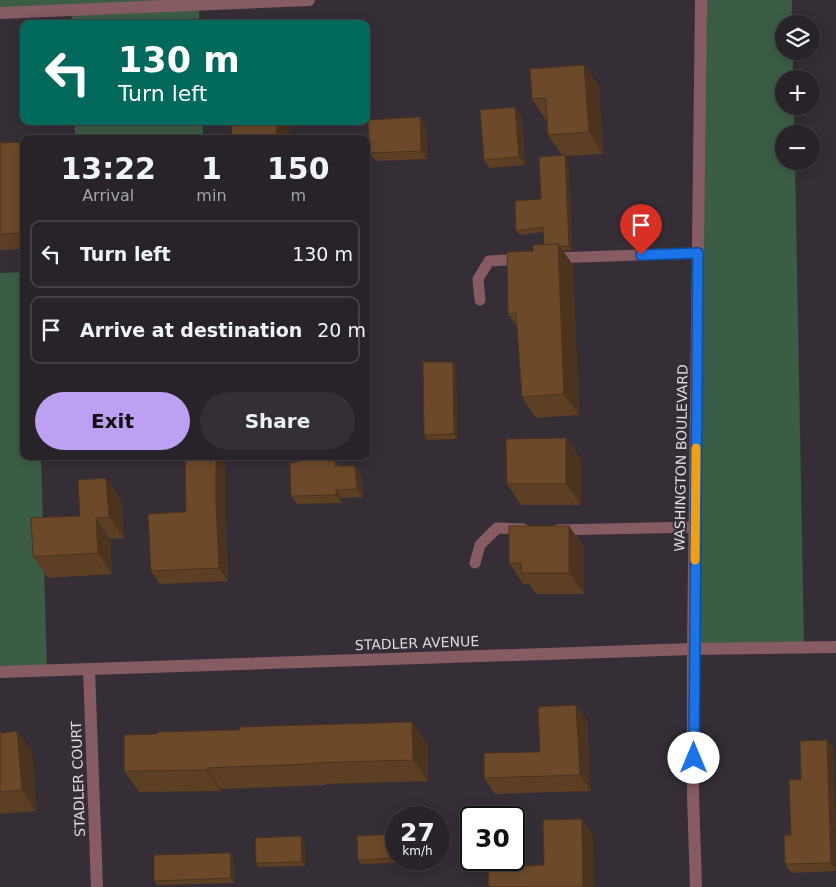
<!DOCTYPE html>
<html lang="en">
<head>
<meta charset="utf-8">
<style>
	:root { --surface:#282229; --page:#342f35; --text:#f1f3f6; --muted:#a5a4a8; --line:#443f46; --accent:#bca0f2 }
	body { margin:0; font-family:"DejaVu Sans",sans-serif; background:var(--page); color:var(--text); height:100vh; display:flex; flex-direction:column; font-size:19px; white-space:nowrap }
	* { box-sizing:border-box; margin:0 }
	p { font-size:16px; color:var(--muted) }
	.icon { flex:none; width:28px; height:28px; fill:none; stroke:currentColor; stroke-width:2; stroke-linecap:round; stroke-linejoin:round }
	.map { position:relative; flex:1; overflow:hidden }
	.side { position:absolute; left:20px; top:135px; width:350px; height:325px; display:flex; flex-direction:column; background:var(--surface); border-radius:10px; box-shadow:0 2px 12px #0003,0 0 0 1px var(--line) }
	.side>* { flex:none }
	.top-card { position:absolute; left:20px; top:20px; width:350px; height:105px; border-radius:10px; box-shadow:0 2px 12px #0003,0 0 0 1px var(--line); background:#00695c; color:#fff; overflow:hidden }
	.tools { position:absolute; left:775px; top:15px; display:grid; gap:10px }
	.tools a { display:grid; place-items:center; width:45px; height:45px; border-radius:50%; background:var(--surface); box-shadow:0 2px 12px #0003,0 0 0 1px var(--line); font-size:25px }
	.speed { position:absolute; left:385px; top:806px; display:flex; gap:10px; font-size:25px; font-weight:700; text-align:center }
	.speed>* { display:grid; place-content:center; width:65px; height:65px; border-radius:50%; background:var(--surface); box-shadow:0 2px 12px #0003,0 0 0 1px var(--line); line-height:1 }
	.speed small { font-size:12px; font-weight:400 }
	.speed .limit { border:2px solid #111; border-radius:8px; background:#fff; color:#111 }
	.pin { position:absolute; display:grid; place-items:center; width:42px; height:42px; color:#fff; margin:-51px -21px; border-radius:50% 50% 50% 0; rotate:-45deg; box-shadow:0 0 5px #0007 }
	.pin .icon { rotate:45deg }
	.me { position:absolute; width:55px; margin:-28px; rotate:0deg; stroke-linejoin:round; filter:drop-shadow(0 0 4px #0008) }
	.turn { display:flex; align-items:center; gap:18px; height:105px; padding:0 15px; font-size:22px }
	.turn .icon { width:65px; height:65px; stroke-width:2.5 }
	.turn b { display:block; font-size:35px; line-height:42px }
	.eta { display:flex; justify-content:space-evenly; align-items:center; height:85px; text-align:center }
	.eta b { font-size:30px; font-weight:700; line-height:35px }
	.cta { display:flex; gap:10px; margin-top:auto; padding:10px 15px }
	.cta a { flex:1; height:58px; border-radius:30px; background:var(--accent); color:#111; font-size:20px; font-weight:700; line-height:58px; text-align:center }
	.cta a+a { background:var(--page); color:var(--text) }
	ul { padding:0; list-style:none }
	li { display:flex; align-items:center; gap:15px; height:68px; margin:0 10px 8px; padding:0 5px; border:2px solid var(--line); border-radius:10px }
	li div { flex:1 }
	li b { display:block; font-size:19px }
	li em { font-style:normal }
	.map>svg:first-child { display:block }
	.green { fill:#3c5d45 }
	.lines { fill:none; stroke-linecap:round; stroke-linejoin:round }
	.service { stroke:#865b62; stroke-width:11 }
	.minor { stroke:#865b62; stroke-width:12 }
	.tertiary { stroke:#865b62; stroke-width:12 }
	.wall { fill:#5d3f23 }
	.shaded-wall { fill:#4c331d }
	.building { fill:#6c4929; stroke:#4c331d }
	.route-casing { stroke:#114b97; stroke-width:12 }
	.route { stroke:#1a73e8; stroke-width:9 }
	.slow { stroke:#f59e0b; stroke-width:9 }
	.labels { text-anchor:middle; stroke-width:4; stroke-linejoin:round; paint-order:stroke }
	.street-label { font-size:14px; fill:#dedae0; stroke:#352e37 }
</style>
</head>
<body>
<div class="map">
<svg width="836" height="887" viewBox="0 0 836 887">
	<rect width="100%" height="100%" fill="#352e37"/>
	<g class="green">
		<path d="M 0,0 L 309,0 L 199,5 L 199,24 L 72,24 L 71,10 L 0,13 Z"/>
		<path d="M 701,0 L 792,0 L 792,24 L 784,24 L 784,51 L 793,51 L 793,79 L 784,79 L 784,106 L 794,106 L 794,134 L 784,134 L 784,161 L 795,161 L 804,647 L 693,649 Z"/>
		<rect x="75" y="121" width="128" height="18"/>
		<path d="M 24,272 L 24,456 L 41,456 L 47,671 L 0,672 L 0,273 Z"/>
	</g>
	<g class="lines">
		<g class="service">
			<path d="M 552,258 L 698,253"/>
			<path d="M 480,300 L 478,279 L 489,261 L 521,259"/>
			<path d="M 557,530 L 695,527"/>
			<path d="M 475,563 L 480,545 L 497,528 L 523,529"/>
		</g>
		<g class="minor">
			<path d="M 89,670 L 97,887"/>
			<path d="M 0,672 L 693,649 L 836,647"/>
			<path d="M 696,887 L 693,795 L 693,649 L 701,0"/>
		</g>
		<path class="tertiary" d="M 0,13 L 309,0"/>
	</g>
	<g class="wall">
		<path d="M 599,86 L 603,154 L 565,156 L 568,160 L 572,250 L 563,251 L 573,265 L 579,415 L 536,418 L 522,397 L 517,327 L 508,314 L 533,251 L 544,245 L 543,232 L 520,235 L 516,231 L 541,199 L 563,156 L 548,135 L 547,120 L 546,120 L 532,99 Z"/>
		<path d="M 521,115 L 525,165 L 490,168 L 484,160 Z"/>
		<path d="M 420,117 L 426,126 L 427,159 L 376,161 L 370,153 Z"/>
		<path d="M 24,142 L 24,249 L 0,250 L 0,143 Z"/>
		<path d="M 453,362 L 456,366 L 457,439 L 427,440 L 424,435 Z"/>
		<path d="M 185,456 L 225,456 L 225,516 L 228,581 L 160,584 L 151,571 L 186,512 Z"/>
		<path d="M 301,456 L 334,456 L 334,461 L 335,461 L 339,466 L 361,474 L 363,497 L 342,498 L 342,503 L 297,504 L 291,496 L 301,461 Z"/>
		<path d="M 581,459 L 581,505 L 521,505 L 507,484 Z"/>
		<path d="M 121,499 L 124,538 L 110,539 L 112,574 L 48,578 L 33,557 L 80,516 Z"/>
		<path d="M 569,526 L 584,547 L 584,594 L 536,594 L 529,584 L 523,584 L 509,563 Z"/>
		<path d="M 587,721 L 591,791 L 495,794 L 484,778 L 540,752 Z"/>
		<path d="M 17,731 L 32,752 L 36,811 L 0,814 L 0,733 Z"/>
		<path d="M 827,740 L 833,748 L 836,832 L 836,871 L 791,873 L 785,864 L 801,779 Z"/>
		<path d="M 427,743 L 428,781 L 326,784 L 326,785 L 221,789 L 221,791 L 139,792 L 124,771 Z"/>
		<path d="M 396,834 L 396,860 L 407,860 L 407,862 L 361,864 L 358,860 Z"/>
		<path d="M 301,836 L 304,841 L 305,866 L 259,867 L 256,863 Z"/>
		<path d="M 230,853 L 233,857 L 234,883 L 157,885 L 154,881 Z"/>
	</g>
	<g class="shaded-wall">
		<path d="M 584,65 L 599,86 L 603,154 L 589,132 Z"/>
		<path d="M 515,107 L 521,115 L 525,165 L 519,157 Z"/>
		<path d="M 420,117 L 426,126 L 427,159 L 421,151 Z"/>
		<path d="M 276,121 L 289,121 L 290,139 L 277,139 Z"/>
		<path d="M 565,155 L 568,160 L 572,250 L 569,246 Z"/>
		<path d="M 558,244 L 573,265 L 579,415 L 564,394 Z"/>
		<path d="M 453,362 L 456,366 L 457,439 L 454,434 Z"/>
		<path d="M 566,438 L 581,459 L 581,505 L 566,484 Z"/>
		<path d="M 216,456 L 225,456 L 225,516 L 228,581 L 219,568 L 216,502 Z"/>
		<path d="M 328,456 L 334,456 L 334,469 L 328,461 Z"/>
		<path d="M 355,466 L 361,474 L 363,497 L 357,489 Z"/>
		<path d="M 106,478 L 121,499 L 124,538 L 109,517 Z"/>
		<path d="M 336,490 L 342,498 L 342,503 L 336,495 Z"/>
		<path d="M 96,518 L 110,539 L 112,574 L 98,553 Z"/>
		<path d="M 569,526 L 584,547 L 584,594 L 569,573 Z"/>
		<path d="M 576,705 L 587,721 L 591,791 L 580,775 Z"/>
		<path d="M 412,722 L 427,743 L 428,781 L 413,760 Z"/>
		<path d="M 17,731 L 32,752 L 36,811 L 22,790 Z"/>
		<path d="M 827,740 L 833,748 L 836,832 L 836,870 L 831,863 Z"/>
		<path d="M 206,768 L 221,789 L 221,791 L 206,770 Z"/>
		<path d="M 582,819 L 593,835 L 594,887 L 583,887 Z"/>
		<path d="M 301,836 L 304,841 L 305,866 L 302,862 Z"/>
		<path d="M 230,853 L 233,857 L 234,883 L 231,878 Z"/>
	</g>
	<g class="building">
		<path d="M 584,65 L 589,132 L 548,135 L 546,98 L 532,99 L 530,69 Z"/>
		<path d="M 515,107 L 519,157 L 484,160 L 480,110 Z"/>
		<path d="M 420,117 L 421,151 L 370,153 L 368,120 Z"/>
		<path d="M 231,121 L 276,121 L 277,139 L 232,139 Z"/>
		<path d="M 24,142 L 24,233 L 0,234 L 0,143 Z"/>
		<path d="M 565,155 L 569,246 L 560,246 L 558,244 L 544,245 L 543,227 L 516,231 L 515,201 L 541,199 L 539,157 Z"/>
		<path d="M 558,244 L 564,394 L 522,397 L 516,313 L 508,314 L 507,252 L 533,251 L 533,245 Z"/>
		<path d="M 423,362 L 453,362 L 454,434 L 424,435 Z"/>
		<path d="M 566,438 L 566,484 L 507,484 L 506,439 Z"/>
		<path d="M 185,456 L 216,456 L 216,502 L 219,568 L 151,571 L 148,514 L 186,512 Z"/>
		<path d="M 301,456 L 328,456 L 328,461 L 335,461 L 335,466 L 355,466 L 357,489 L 336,490 L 336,495 L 291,496 L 290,463 L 301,461 Z"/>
		<path d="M 106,478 L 109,517 L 96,518 L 98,553 L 33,557 L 31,518 L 80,516 L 78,480 Z"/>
		<path d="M 509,526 L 569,526 L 569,573 L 521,573 L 521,563 L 509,563 Z"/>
		<path d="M 576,705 L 580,775 L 484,778 L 484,753 L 540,752 L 538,707 Z"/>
		<path d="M 412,722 L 413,760 L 311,763 L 312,764 L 206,768 L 206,770 L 124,771 L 124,735 L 158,734 L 158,732 L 240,730 L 240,727 Z"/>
		<path d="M 17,731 L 22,790 L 0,792 L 0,733 Z"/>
		<path d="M 827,740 L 831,863 L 785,864 L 784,835 L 791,835 L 789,780 L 801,779 L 800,741 Z"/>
		<path d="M 582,819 L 583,887 L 489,887 L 488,868 L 544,865 L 543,820 Z"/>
		<path d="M 396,834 L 396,858 L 358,860 L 357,836 Z"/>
		<path d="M 301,836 L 302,862 L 256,863 L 255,838 Z"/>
		<path d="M 230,853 L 231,878 L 154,881 L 154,855 Z"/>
	</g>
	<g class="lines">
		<g class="route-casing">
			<path id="route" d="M 641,255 L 698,253 L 694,758"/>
		</g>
		<use href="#route" class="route"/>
		<path class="slow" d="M 695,560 L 696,448"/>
	</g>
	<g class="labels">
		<g class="street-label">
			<text transform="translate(681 458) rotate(-89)" y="5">WASHINGTON BOULEVARD</text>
			<text transform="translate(417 643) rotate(-2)" y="5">STADLER AVENUE</text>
			<text transform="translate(78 779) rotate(-92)" y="5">STADLER COURT</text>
		</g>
	</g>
</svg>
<div class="tools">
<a><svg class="icon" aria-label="layers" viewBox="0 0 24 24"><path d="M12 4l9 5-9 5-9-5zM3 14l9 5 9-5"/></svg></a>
<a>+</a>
<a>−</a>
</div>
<div class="speed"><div>27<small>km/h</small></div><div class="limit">30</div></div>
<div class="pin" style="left:641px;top:255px;background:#d93025"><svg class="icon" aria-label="arrive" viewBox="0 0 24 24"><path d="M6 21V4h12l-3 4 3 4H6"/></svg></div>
<svg class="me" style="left:694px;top:758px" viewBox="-20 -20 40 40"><circle r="19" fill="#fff"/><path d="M0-13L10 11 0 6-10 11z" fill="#1a73e8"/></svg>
<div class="top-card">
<div class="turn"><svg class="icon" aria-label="left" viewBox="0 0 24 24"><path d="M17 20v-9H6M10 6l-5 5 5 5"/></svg><div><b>130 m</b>Turn left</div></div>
</div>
<section class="side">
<div class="eta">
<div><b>13:22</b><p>Arrival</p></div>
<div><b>1</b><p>min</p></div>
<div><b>150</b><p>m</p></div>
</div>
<ul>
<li><svg class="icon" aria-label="left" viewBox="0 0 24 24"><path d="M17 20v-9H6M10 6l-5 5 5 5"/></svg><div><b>Turn left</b></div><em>130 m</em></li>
<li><svg class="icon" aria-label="arrive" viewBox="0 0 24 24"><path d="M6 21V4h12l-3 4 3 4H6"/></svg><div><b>Arrive at destination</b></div><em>20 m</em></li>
</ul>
<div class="cta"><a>Exit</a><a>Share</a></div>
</section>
</div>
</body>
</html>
